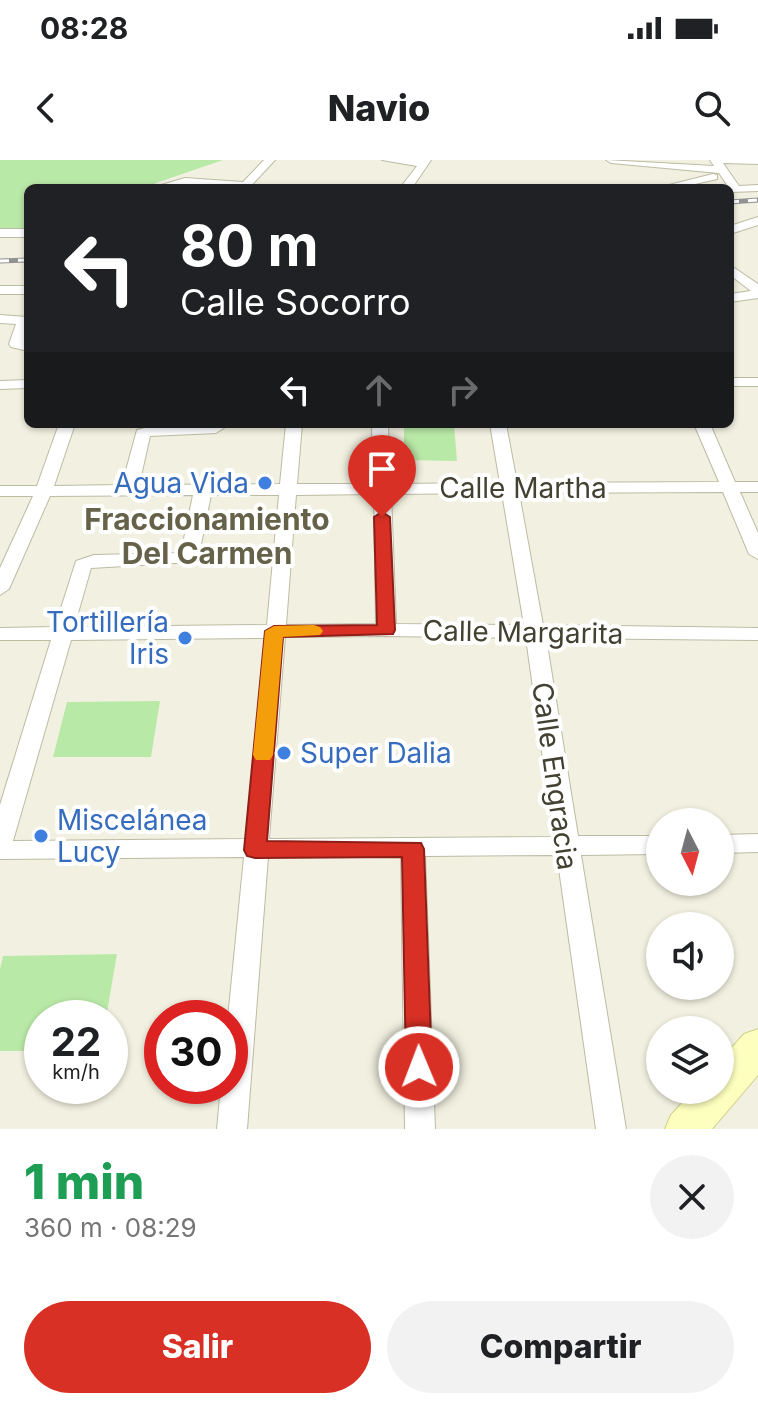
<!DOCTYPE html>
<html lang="es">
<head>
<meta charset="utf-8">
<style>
	:root { --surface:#fff; --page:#f2f2f2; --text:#202124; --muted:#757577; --accent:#d93025 }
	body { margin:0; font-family:Inter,sans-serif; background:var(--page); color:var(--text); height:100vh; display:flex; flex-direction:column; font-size:30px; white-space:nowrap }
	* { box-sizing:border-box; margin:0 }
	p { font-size:26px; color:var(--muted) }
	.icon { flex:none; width:44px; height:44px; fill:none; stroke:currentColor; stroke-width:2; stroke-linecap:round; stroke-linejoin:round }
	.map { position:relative; height:969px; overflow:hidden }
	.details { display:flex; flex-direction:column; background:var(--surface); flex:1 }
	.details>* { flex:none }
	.guide { position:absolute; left:24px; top:24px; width:710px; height:244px; border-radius:12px; box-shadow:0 2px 6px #0004; background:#202124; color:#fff; overflow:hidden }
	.needle { width:52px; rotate:174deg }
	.tools { position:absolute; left:646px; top:648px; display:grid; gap:16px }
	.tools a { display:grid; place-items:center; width:88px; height:88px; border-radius:50%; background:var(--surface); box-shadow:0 2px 6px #0004; font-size:40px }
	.speed { position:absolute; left:24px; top:840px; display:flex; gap:16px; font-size:40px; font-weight:700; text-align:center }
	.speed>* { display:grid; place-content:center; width:104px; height:104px; border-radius:50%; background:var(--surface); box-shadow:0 2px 6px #0004; line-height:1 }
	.speed small { font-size:20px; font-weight:400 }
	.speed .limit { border:12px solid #d22; background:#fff; color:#111 }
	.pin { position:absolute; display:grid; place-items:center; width:68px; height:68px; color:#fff; margin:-82px -34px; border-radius:50% 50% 50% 0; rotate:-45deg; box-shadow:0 0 8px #0007 }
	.pin .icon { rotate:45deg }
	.me { position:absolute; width:88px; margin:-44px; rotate:359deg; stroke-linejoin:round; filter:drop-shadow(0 0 6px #0008) }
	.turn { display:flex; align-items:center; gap:28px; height:168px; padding:0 24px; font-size:36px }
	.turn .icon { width:104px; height:104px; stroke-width:2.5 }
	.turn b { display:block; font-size:56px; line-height:68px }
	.lanes { display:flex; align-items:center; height:76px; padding:0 24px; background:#0003; justify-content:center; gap:40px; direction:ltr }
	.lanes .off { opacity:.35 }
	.round { display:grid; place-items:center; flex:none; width:84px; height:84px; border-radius:42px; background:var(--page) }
	.summary { display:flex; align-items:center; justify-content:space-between; height:136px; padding:0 24px }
	h1 { font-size:48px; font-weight:800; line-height:60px; color:#1e9e55 }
	.cta { display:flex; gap:16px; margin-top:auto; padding:16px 24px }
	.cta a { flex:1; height:92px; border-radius:48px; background:var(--accent); color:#fff; font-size:32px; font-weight:800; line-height:92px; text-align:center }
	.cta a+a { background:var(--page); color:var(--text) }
	.status { display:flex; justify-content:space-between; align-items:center; height:56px; padding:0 40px; background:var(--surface); direction:ltr }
	.status svg { height:22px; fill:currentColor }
	header { display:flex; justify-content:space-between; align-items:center; height:104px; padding:0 24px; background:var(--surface); font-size:36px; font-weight:800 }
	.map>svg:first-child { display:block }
	.green { fill:#b9e9a7 }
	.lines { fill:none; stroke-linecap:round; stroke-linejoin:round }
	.street-casing { stroke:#bdbba4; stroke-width:2 }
	.secondary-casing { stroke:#cfd18c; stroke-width:2 }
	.street { fill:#fff; fill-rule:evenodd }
	.secondary { fill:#fdffbe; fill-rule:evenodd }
	.rail-casing { stroke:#929292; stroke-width:5 }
	.rail { stroke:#fff; stroke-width:3; stroke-dasharray:9; stroke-linecap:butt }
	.route { fill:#d93025; stroke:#8d1f18; stroke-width:2 }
	.slow { fill:#f59e0b }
	.shop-dot { fill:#3f7fe0; stroke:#fff; stroke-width:3 }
	.labels { text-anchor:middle; stroke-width:8; stroke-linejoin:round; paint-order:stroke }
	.shop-label { font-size:28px; fill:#366cbe; stroke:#fff; text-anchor:end }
	.street-label { font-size:28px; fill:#434132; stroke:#fff }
	.neighbourhood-label { font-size:30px; font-weight:bold; fill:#666249; stroke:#fff }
</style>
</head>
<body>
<div class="status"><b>08:28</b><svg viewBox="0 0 49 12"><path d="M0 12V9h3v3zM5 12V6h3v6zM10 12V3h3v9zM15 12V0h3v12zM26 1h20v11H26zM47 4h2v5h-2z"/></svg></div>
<header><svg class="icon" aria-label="back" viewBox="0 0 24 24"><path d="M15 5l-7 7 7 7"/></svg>Navio<svg class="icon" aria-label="search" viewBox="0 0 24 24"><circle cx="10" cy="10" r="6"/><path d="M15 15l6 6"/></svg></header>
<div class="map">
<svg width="758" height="969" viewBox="0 0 758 969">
	<rect width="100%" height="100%" fill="#f2f1e1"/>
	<g class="green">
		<path d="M 0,0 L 223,0 L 156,23 L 150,28 L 28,28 L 28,71 L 0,71 Z"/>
		<path d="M 404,264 L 454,264 L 457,301 L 404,300 Z"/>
		<path d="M 160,541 L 151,597 L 53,597 L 67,542 Z"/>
		<path d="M 117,794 L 106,858 L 42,858 L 42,891 L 0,891 L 0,809 L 3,796 Z"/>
	</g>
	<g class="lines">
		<g class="street-casing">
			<g id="street">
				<path d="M 264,0 L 275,0 L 249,28 L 185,24 L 151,28 L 185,18 L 243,22 Z"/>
				<path d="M 382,0 L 431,0 L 412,28 L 400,28 L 417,6 Z"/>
				<path d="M 606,0 L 714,6 L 710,0 L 758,0 L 758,4 L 723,3 L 739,26 L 758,25 L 758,31 L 732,32 L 719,13 L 611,3 Z"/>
				<path d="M 713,14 L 717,15 L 717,19 L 678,28 L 657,28 Z"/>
				<path d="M 758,57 L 758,65 L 730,74 L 730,66 Z"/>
				<rect x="0" y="69" width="28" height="8"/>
				<path d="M 730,105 L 758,124 L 758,138 L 730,142 L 730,134 L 751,131 L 730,115 Z"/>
				<rect x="0" y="126" width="28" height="8"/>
				<path d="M 0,155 L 28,157 L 24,182 L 28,183 L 28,191 L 11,187 L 9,184 L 16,164 L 0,163 Z"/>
				<rect x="730" y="218" width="28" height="8"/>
				<path d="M 28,220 L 28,228 L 0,229 L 0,221 Z"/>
				<path d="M 59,264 L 75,264 L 54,326 L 122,325 L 137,270 C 167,261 200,264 230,264 L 216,273 L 150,276 L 139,325 L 280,324 L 286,264 L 302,264 L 297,324 L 373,324 L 372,264 L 388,264 L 390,324 L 500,323 L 490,264 L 506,264 L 517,323 L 719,322 L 694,264 L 710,264 L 735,322 L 758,322 L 758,332 L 740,332 L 758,373 L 758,399 L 749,394 L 723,332 L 519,333 L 543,465 L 758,468 L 758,480 L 546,478 L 578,676 L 660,676 L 660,694 L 581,695 L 626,969 L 596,969 L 557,695 L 425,696 L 435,969 L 405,969 L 401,696 L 268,697 L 247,969 L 217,969 L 221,926 L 230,926 L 228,858 L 244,697 L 0,699 L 0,645 L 51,480 L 0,480 L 0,468 L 55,467 L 76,401 L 94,395 L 181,393 L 193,335 L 50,336 L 9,429 L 0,435 L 0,408 L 33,336 L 0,336 L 0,326 L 37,326 ZM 502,333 L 524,465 L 396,464 L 391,334 ZM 374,334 L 376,464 L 286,465 L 296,335 ZM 211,335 L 279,335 L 267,465 L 74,467 L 91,408 L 192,402 L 199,394 ZM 386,476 L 526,478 L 554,677 L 269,679 L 285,477 ZM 265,478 L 246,679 L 13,681 L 71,480 Z"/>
				<path d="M 758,674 L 758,692 L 720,693 L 720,675 Z"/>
			</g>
		</g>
		<g class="secondary-casing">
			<path id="secondary" d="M 758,869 L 758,915 L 712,969 L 665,969 L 671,955 L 694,930 L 720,930 L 720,901 L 744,874 Z"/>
		</g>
		<use href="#street" class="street"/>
		<use href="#secondary" class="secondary"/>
		<g class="rail-casing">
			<g id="rail">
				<path d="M 730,42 L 758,40"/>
				<path d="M 0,101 L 28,100"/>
			</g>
		</g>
		<use href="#rail" class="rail"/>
	</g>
	<path class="route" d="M 382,352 L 390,357 L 395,470 L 393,474 L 283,477 L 267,681 L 421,683 L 424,689 L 432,907 L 428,915 L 419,918 L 410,915 L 406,907 L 402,697 L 255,698 L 247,696 L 244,690 L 265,471 L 274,466 L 377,465 L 374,357 Z"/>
	<path class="slow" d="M 314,465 L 320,467 L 323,471 L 320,475 L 283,477 L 273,595 L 270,600 L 256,600 L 253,595 L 265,471 L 274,466 Z"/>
	<g class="shop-dot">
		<circle cx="265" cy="323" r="8"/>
		<circle cx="185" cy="478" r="8"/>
		<circle cx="284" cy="593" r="8"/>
		<circle cx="41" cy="676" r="8"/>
	</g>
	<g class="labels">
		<g class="shop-label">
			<text x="249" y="333">Agua Vida</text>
			<text x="169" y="472">Tortillería<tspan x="169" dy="32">Iris</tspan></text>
			<text x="300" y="603" text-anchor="start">Super Dalia</text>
			<text x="57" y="670" text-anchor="start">Miscelánea<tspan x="57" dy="32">Lucy</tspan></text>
		</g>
		<g class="street-label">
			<text x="523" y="338">Calle Martha</text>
			<text transform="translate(523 472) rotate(1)" y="10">Calle Margarita</text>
			<text transform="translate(555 616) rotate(82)" y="10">Calle Engracia</text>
		</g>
		<g class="neighbourhood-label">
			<text x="207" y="370">Fraccionamiento<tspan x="207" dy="34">Del Carmen</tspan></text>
		</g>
	</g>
</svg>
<div class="tools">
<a><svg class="needle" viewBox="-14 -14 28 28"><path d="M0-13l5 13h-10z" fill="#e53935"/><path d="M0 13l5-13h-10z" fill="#757577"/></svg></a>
<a><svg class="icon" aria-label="sound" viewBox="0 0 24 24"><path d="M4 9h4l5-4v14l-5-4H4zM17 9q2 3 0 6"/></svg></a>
<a><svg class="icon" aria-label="layers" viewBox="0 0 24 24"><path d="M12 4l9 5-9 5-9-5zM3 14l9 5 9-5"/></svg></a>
</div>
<div class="speed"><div>22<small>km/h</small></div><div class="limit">30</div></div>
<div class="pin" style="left:382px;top:357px;background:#d93025"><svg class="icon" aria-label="arrive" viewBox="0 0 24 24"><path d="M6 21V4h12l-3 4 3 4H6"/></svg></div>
<svg class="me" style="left:419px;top:907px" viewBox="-20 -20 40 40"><circle r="17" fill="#d93025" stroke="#fff" stroke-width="3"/><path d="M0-11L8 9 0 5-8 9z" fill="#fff"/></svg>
<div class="guide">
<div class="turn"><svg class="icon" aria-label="left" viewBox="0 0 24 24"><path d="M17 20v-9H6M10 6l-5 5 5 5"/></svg><div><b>80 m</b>Calle Socorro</div></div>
<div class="lanes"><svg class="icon" aria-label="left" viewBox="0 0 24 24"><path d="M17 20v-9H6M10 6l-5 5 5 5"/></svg><svg class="icon off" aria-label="ahead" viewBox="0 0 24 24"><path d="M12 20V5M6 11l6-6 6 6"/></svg><svg class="icon off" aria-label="right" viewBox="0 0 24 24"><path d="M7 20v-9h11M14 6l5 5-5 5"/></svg></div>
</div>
</div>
<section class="details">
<div class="summary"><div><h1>1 min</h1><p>360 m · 08:29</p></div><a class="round"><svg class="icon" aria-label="close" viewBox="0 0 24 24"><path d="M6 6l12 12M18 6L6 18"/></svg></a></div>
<div class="cta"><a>Salir</a><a>Compartir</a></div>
</section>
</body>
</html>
